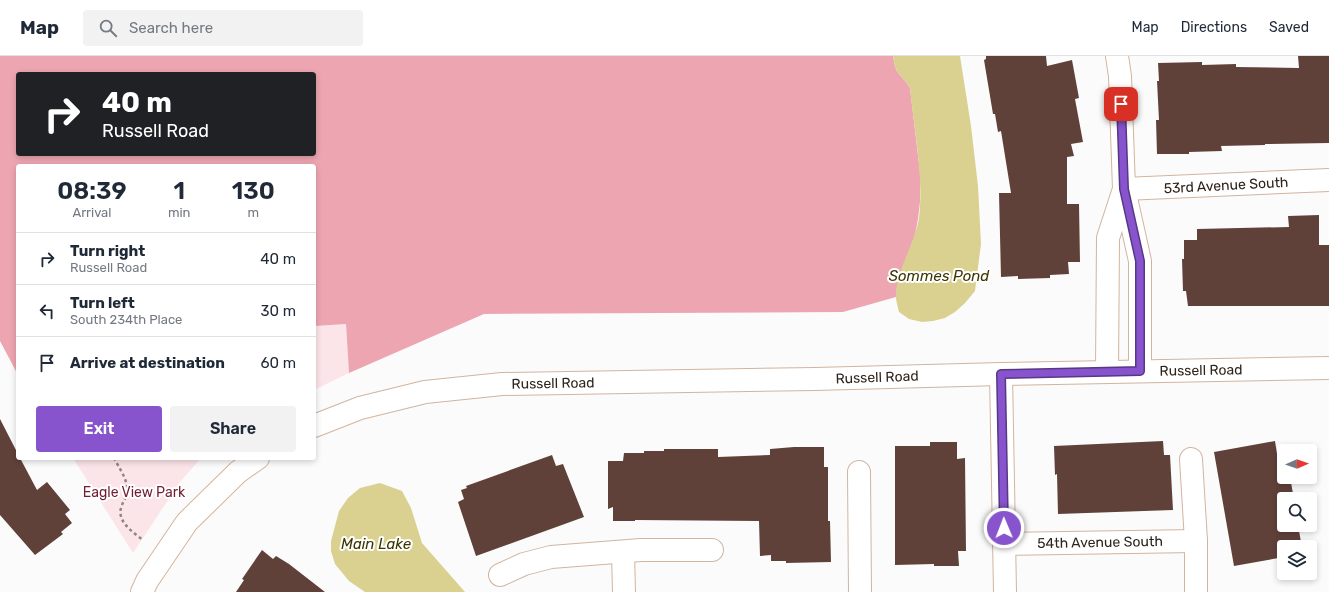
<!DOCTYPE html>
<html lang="en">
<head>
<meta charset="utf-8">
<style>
	:root { --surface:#fff; --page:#f2f2f3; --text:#1f2937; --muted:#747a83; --line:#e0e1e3; --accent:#8754cd }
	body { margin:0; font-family:Rubik,sans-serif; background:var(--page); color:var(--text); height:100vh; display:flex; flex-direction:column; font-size:15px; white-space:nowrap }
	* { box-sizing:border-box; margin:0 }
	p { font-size:13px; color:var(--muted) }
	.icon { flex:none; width:22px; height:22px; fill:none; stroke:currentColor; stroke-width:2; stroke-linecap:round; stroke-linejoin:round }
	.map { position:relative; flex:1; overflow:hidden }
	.drawer { position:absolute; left:16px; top:108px; width:300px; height:296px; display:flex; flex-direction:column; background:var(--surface); border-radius:4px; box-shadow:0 2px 6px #0003 }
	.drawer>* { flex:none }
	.top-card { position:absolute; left:16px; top:16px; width:300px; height:84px; border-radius:4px; box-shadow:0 2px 6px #0003; background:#202124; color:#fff; overflow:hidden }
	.needle { width:26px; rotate:88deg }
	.buttons { position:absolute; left:1277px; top:388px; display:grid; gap:8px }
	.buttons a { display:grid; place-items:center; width:40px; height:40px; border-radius:4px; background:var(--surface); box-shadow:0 2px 6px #0003; font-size:20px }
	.pin { position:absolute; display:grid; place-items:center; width:34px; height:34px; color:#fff; margin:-17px; border-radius:8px; box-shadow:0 2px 6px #0006 }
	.me { position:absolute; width:44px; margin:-22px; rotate:359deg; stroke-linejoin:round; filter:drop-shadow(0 0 3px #0008) }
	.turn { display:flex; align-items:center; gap:14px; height:84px; padding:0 20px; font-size:18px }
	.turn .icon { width:52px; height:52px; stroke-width:2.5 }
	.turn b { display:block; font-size:28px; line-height:34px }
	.eta { display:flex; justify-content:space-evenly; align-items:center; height:68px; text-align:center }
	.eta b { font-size:24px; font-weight:600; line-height:28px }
	.cta { display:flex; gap:8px; margin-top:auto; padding:8px 20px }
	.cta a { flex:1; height:46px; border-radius:4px; background:var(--accent); color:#fff; font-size:16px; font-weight:600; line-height:46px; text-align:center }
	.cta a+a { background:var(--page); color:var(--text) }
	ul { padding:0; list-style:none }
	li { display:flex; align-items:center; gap:12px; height:52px; padding:0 20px; border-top:1px solid var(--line) }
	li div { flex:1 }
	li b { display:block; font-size:15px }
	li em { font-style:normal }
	header { display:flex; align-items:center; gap:24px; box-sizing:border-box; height:56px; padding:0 20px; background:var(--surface); border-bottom:1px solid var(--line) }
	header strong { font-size:19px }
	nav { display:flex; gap:22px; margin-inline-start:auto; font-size:14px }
	.search { width:280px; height:36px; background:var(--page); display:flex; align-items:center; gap:10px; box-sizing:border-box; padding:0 14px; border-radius:4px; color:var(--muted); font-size:15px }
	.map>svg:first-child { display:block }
	.green { fill:#fce5e8 }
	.forest { fill:#eda6b1; fill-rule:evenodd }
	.water { fill:#dad190 }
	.building { fill:#60413a }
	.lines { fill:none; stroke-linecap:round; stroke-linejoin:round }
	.minor-casing { stroke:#d2b49f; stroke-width:24 }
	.path { stroke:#8d8783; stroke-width:2.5; stroke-dasharray:3 3; stroke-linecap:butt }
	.minor { stroke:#fff; stroke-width:22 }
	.route-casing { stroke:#583785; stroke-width:10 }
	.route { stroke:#8754cd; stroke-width:7 }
	.labels { text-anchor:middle; stroke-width:4; stroke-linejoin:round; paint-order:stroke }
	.street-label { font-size:14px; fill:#2f241c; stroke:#fff }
	.park-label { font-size:14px; fill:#701f34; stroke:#fff }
	.water-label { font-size:15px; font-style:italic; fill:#3c3500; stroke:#fff }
</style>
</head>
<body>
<header>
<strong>Map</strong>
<div class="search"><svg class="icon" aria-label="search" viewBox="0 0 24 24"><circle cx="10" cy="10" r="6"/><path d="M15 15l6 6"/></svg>Search here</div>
<nav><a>Map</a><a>Directions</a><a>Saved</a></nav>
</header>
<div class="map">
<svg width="1329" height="536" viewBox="0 0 1329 536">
	<rect width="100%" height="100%" fill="#fbfbfb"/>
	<g class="green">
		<path d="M 346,268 L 349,317 L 314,334 L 314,269 Z"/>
		<path d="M 73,402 L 201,402 L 180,426 L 133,497 Z"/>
	</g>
	<path class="forest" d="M 0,0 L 893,0 C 894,6 895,14 900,19 C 904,24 907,26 910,32 L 920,116 L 920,146 L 918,163 L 915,179 L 898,225 L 896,241 L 843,256 L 484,258 L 349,317 L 346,268 L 314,270 L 314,110 L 18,110 L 18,319 L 0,285 ZM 18,18 L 314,18 L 314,98 L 18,98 Z"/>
	<g class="water">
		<path d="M 893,0 L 960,0 L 971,70 L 978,130 L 981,188 L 975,235 L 965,247 L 955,256 L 945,262 L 933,265 L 922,266 L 909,263 L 899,256 C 898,251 896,246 896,241 C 895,216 915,188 919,162 C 924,119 914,75 910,32 C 907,26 904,24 900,19 C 895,14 894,6 893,0 Z"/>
		<path d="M 380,427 L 402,435 L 411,452 L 422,487 L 465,536 L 365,536 L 349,525 L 335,508 L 331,495 L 331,485 L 339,455 L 348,442 L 360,432 Z"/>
	</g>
	<g class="building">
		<path d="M 986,0 L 1046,0 L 1047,10 L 1072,4 L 1079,42 L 1075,43 L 1083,86 L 1071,88 L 1074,100 L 1067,101 L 1067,148 L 1079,148 L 1080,206 L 1068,206 L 1069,218 L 1050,219 L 1050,222 L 1018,223 L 1018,220 L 1001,221 L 999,137 L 1011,137 L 1001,75 L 998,76 L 995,58 L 993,58 L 984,4 L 986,3 Z"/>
		<path d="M 1298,0 L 1329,0 L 1329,87 L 1265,88 L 1265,89 L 1221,90 L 1222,95 L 1189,96 L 1189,98 L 1157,98 L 1156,64 L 1159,64 L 1157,25 L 1159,25 L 1158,7 L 1202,6 L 1202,9 L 1236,8 L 1236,11 L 1299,12 Z"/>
		<path d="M 1319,159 L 1319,189 L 1329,189 L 1329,250 L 1188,250 L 1186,235 L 1183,235 L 1182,203 L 1184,203 L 1184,184 L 1197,184 L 1197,173 L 1289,171 L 1288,160 Z"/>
		<path d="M 0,363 L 18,398 L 18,402 L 20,402 L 37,434 L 47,426 L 70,454 L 65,458 L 72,467 L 61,476 L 63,478 L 35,499 L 0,459 Z"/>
		<path d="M 1163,385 L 1164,399 L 1170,399 L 1173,454 L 1058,458 L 1057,418 L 1055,419 L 1054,390 Z"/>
		<path d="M 1275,385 L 1277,398 L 1284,396 L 1284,421 L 1290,421 L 1294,443 L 1284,443 L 1284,469 L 1298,469 L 1301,486 L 1293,488 L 1293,491 L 1284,491 L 1284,501 L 1234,510 L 1214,396 Z"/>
		<path d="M 930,386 L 957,386 L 957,403 L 965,402 L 966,495 L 958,495 L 959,510 L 934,510 L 934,508 L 895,509 L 895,390 L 930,390 Z"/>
		<path d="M 794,391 L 824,391 L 824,411 L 828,411 L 828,465 L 830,465 L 831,506 L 786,507 L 786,505 L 771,505 L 771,499 L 760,500 L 759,465 L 635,464 L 635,465 L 613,465 L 613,451 L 608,453 L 608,405 L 623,405 L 624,397 L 644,397 L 644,395 L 664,395 L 664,393 L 718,393 L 718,401 L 770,399 L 770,393 Z"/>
		<path d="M 552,399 L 556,410 L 563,408 L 584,461 L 476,500 L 458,446 L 464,443 L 461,434 L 467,432 L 466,430 Z"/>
		<path d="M 262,494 L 273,503 L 276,500 L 289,508 L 325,536 L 236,536 L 244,524 L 242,523 Z"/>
	</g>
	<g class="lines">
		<g class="minor-casing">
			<g id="minor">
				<path d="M 1117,0 L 1120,20 L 1124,133 L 1329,124"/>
				<path d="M 1107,316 L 1108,182 L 1124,133 L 1140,205 L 1140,315"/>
				<path d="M 1001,318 L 1005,536"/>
				<path d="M 314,370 L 360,352 L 425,336 L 502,328 L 815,323 L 1001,318 L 1329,312"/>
				<path d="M 1191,403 L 1196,485 L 1196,536"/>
				<path d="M 859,416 L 860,536"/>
				<path d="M 1004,488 L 1196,485"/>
				<path d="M 623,496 L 624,536"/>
				<path d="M 500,519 L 524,508 L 551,501 L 641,494 L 712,494"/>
				<path d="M 142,536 L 147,525 L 187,466 L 238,416 L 258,402"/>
			</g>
		</g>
		<path class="path" d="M 114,402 C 118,410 126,421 127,431 C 128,441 123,444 121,452 C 117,466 134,477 143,484"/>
		<use href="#minor" class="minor"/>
	</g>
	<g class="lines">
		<g class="route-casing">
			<path id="route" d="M 1004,472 L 1001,318 L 1140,315 L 1140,205 L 1124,133 L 1121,48"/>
		</g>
		<use href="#route" class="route"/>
	</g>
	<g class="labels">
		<g class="street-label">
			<text transform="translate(1226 129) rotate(-3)" y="5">53rd Avenue South</text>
			<text transform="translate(1201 314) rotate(-1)" y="5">Russell Road</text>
			<text transform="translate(877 321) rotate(-2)" y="5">Russell Road</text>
			<text transform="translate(553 327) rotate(-1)" y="5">Russell Road</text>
			<text transform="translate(1100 486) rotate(-1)" y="5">54th Avenue South</text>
		</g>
		<g class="park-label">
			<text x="134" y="441">Eagle View Park</text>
		</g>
		<g class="water-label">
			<text x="939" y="225">Sommes Pond</text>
			<text x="376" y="493">Main Lake</text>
		</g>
	</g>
</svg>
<div class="buttons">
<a><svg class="needle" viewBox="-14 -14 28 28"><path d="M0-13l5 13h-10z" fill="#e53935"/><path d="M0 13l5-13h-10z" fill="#747a83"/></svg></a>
<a><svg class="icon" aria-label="search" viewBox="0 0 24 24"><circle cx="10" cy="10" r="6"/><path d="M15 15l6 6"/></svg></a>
<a><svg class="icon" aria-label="layers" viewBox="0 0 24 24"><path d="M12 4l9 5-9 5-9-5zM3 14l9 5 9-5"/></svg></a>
</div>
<div class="pin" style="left:1121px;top:48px;background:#d93025"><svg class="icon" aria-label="arrive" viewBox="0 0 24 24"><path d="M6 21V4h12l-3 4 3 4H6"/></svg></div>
<svg class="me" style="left:1004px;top:472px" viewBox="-20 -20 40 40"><circle r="17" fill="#8754cd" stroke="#fff" stroke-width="3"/><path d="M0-11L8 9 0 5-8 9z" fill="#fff"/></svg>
<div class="top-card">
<div class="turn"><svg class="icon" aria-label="right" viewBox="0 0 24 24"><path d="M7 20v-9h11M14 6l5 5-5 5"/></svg><div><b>40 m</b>Russell Road</div></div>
</div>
<section class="drawer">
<div class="eta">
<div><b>08:39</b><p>Arrival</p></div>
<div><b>1</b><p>min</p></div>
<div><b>130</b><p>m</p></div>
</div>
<ul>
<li><svg class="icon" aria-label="right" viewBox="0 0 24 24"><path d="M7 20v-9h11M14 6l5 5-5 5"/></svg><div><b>Turn right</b><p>Russell Road</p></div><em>40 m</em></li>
<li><svg class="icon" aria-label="left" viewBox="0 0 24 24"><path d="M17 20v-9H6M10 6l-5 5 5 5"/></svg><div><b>Turn left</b><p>South 234th Place</p></div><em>30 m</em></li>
<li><svg class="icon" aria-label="arrive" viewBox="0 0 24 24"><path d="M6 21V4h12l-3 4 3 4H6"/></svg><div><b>Arrive at destination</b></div><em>60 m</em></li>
</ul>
<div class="cta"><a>Exit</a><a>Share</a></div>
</section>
</div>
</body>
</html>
